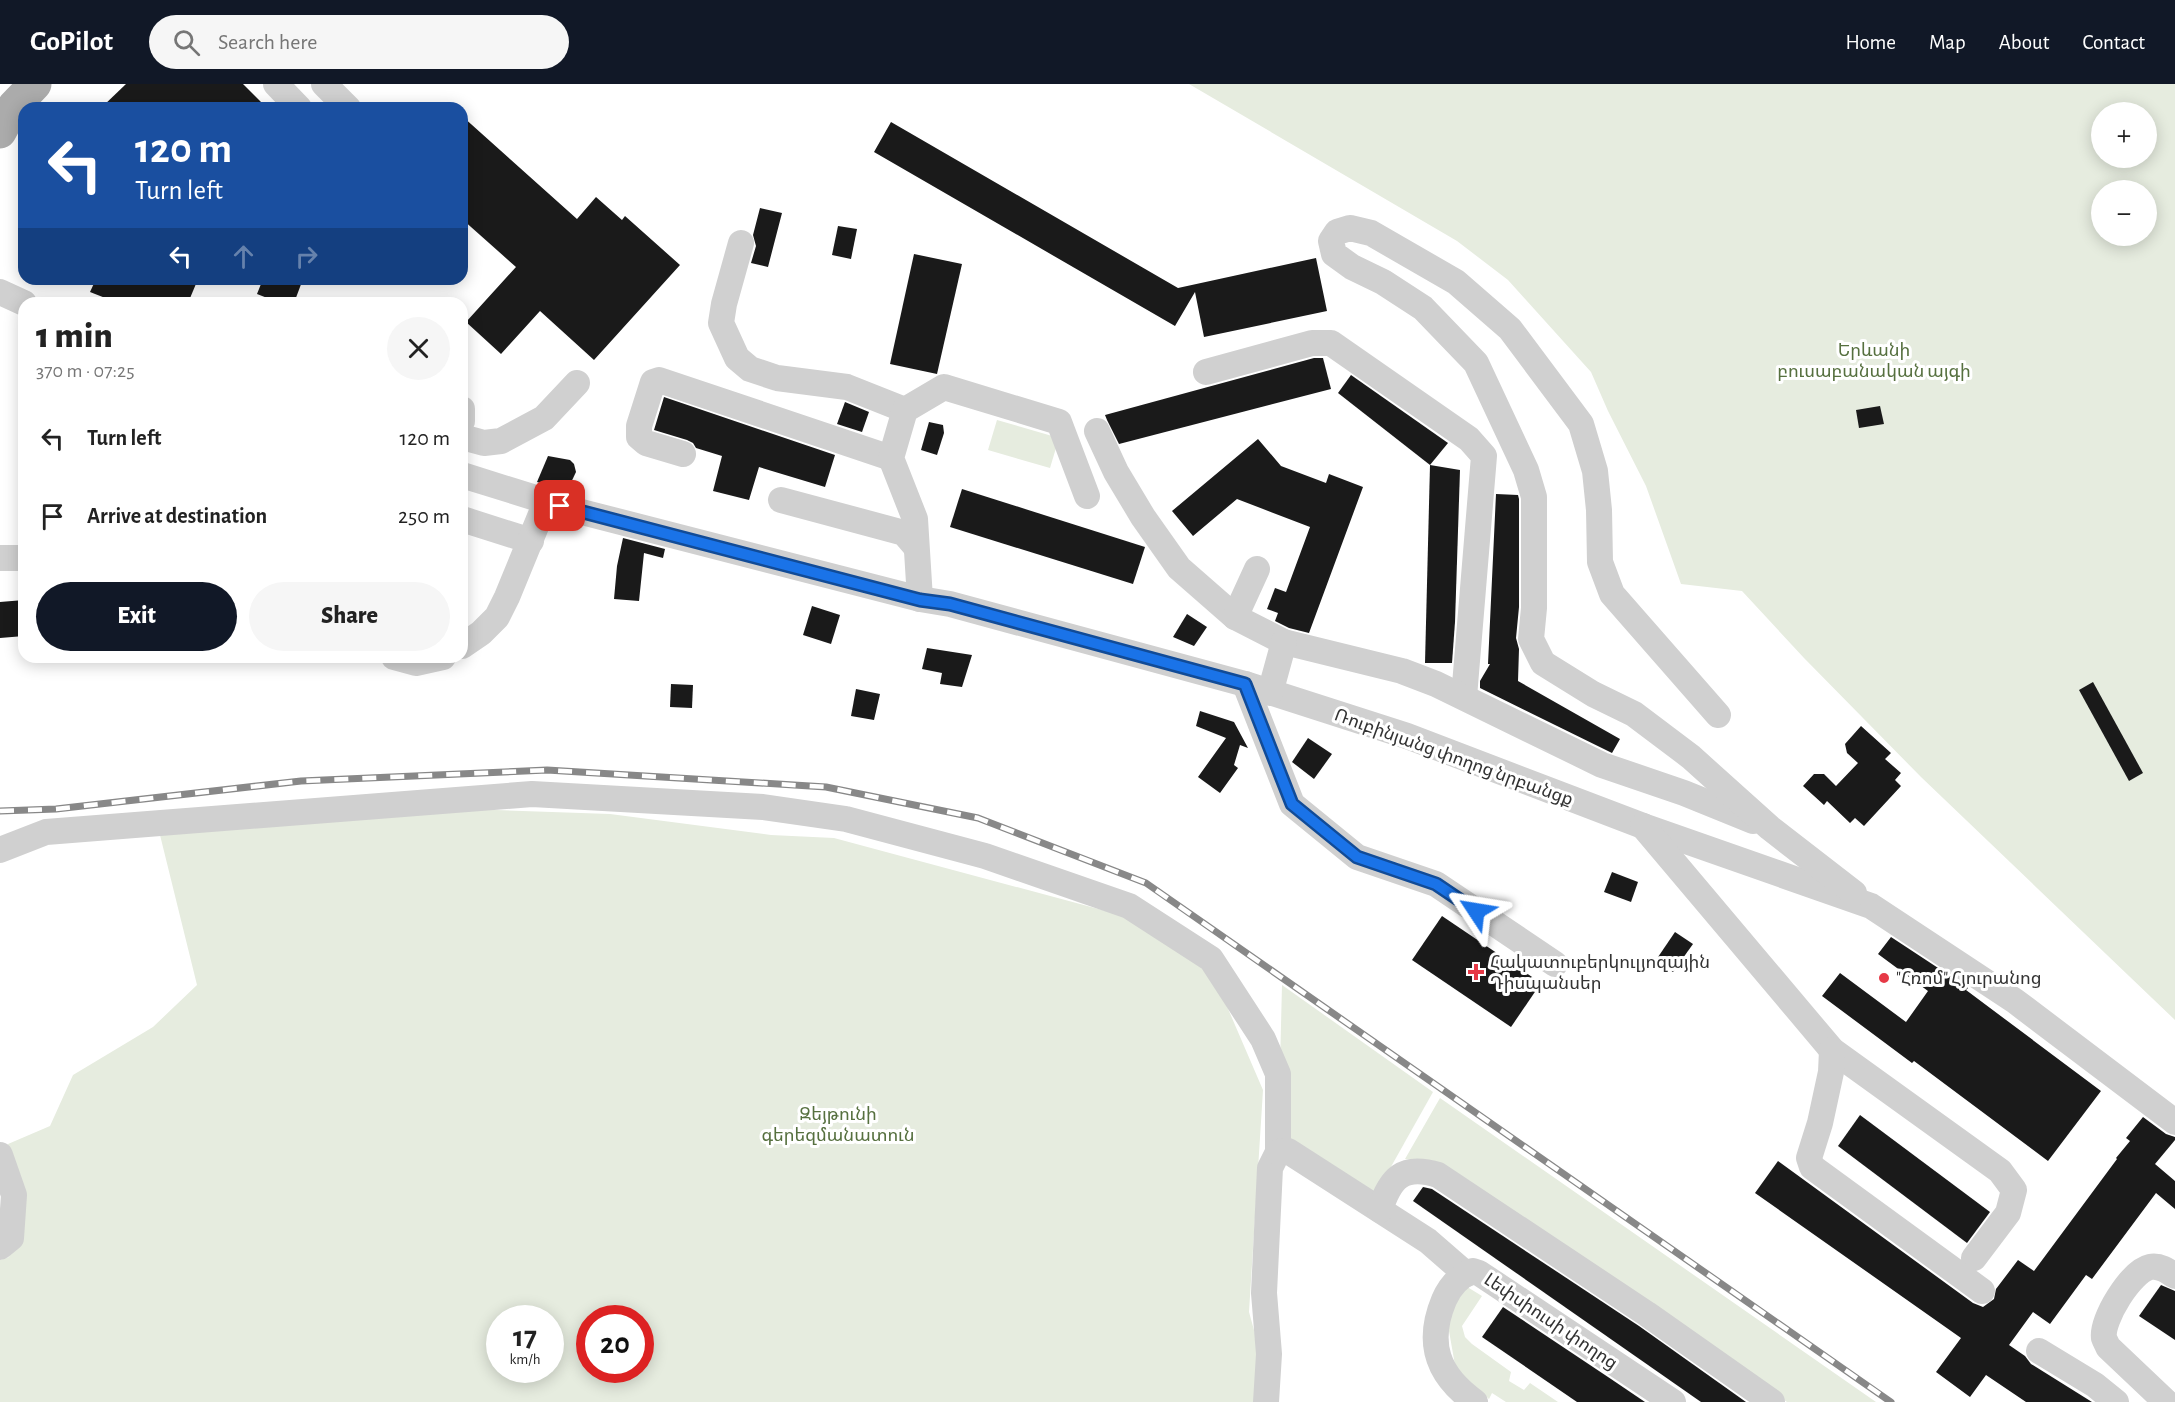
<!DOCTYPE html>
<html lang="en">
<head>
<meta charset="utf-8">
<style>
	:root { --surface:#fff; --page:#f6f6f6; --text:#222; --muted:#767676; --accent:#111827 }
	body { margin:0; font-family:"Alegreya Sans","Noto Sans Armenian",sans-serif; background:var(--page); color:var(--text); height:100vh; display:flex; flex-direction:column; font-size:22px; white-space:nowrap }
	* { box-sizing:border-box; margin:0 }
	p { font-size:20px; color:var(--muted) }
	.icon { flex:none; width:33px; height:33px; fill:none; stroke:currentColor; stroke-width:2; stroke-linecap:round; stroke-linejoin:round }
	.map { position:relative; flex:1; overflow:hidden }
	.sheet { position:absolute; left:18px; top:213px; width:450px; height:366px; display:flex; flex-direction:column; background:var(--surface); border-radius:18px; box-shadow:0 3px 15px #0003 }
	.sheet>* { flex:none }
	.guide { position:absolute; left:18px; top:18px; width:450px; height:183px; border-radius:18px; box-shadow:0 3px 15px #0003; background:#1a4fa0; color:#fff; overflow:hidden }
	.fabs { position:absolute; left:2091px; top:18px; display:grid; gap:12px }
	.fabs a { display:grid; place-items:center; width:66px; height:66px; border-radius:50%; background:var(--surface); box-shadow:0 3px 15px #0003; font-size:30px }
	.speed { position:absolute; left:486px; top:1221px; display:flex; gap:12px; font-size:30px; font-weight:700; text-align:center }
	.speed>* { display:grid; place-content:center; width:78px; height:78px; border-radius:50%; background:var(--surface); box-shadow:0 3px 15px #0003; line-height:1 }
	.speed small { font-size:15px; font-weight:400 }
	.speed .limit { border:9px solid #d22; background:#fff; color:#111 }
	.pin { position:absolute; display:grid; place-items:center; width:51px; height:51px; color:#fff; margin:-26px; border-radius:12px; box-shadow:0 3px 9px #0006 }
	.me { position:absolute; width:66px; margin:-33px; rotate:303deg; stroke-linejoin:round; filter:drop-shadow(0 0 4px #0008) }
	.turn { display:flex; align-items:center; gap:21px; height:126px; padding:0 18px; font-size:27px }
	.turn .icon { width:78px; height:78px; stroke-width:2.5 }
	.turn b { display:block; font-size:42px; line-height:51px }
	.lanes { display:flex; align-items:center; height:57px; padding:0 18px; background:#0003; justify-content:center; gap:30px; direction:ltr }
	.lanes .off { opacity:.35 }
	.round { display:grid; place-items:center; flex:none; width:63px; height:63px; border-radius:32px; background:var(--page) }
	.summary { display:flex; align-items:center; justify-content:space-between; height:102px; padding:0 18px }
	h1 { font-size:36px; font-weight:800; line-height:45px }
	.button { display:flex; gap:12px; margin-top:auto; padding:12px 18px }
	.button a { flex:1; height:69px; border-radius:36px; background:var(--accent); color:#fff; font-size:24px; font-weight:800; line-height:69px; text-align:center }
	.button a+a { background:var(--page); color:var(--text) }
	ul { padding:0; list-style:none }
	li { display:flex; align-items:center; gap:18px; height:78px; padding:0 18px }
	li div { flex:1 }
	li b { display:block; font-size:22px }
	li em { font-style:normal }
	header { display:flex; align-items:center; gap:36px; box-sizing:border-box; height:84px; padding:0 30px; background:var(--accent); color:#fff }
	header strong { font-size:28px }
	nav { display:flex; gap:33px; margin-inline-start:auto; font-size:21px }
	.search { width:420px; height:54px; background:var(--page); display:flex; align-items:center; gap:15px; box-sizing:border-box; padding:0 21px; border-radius:33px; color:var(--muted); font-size:22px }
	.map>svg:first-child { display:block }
	.green { fill:#e6ecdf; fill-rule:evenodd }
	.building { fill:#1a1a1a }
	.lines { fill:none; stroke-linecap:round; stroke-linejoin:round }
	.minor { stroke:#d0d0d0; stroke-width:26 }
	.major { stroke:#ababab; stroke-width:33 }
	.rail-casing { stroke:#888; stroke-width:7 }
	.rail { stroke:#fff; stroke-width:4.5; stroke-dasharray:14; stroke-linecap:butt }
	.route-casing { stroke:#114b97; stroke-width:15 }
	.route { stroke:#1a73e8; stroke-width:10 }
	.poi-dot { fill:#e63946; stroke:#fff; stroke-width:2 }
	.labels { text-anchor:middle; stroke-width:6; stroke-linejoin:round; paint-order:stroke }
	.park-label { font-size:18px; fill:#56703f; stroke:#fff }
	.street-label { font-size:18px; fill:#333; stroke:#fff }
	.poi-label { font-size:18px; fill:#333; stroke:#fff; text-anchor:start }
</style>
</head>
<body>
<header>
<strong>GoPilot</strong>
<div class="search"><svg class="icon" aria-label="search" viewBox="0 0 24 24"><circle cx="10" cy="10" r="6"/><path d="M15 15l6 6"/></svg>Search here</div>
<nav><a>Home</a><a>Map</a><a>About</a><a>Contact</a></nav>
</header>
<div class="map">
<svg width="2175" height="1318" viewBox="0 0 2175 1318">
	<rect width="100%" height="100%" fill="#fff"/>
	<g class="green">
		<path d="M 1189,0 L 2175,0 L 2175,936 L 1921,693 L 1804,574 L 1742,507 L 1681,500 L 1646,402 L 1608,327 L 1591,288 L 1508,196 L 1457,157 ZM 2102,28 L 2146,28 L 2146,74 L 2102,74 ZM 2102,106 L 2146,106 L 2146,152 L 2102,152 Z"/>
		<path d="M 997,336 L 1059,354 L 1050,384 L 988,366 Z"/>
		<path d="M 468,725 L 610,730 L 771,751 L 834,754 L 1132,834 L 1210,883 L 1263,1006 L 1249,1228 L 1273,1315 L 1272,1318 L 0,1318 L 0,1176 L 9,1173 L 22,1126 L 8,1060 L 50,1042 L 73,991 L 153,943 L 197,901 L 160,751 ZM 500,1234 L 550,1234 L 550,1286 L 500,1286 ZM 590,1234 L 640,1234 L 640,1286 L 590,1286 Z"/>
		<path d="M 1282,901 L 1433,1008 L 1374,1113 L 1283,1058 L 1280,982 Z"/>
		<path d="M 1440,1014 L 1876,1318 L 1787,1318 L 1442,1080 L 1405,1075 Z"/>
		<path d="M 1464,1201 L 1482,1212 L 1462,1242 L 1465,1253 L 1472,1260 L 1511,1288 L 1509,1297 L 1524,1306 L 1530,1299 L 1558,1318 L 1506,1318 L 1492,1309 L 1489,1315 L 1461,1290 L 1455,1281 L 1449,1247 L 1449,1233 Z"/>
	</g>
	<g class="building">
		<path d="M 126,0 L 243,0 L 267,24 L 101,24 Z"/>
		<path d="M 462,32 L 577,135 L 596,113 L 622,136 L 625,132 L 680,181 L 594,276 L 540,227 L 501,270 L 466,238 L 516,183 L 462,135 Z"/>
		<path d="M 891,38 L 1178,204 L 1316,174 L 1327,227 L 1204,253 L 1195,208 L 1175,242 L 874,68 Z"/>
		<path d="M 760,124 L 782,129 L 768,183 L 751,179 L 756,162 L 753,151 Z"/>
		<path d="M 838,142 L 857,145 L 851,175 L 832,171 Z"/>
		<path d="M 914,170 L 962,180 L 937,290 L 890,280 Z"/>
		<path d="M 96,195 L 198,195 L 188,219 L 118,219 L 90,208 Z"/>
		<path d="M 263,195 L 303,195 L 294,219 L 280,219 L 257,210 Z"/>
		<path d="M 1314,274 L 1323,274 L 1331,305 L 1119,360 L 1107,336 L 1105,331 Z"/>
		<path d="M 1351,291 L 1448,359 L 1430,381 L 1338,309 Z"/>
		<path d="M 664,313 L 835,371 L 825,403 L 759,383 L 749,416 L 713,407 L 722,372 L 696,364 L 693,359 L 687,356 L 654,346 Z"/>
		<path d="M 845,318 L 869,328 L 862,348 L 837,340 Z"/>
		<path d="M 1880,322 L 1884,340 L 1859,344 L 1856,326 Z"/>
		<path d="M 929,338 L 943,341 L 944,349 L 937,371 L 921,366 Z"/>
		<path d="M 1258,355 L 1281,382 L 1326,399 L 1329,390 L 1363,403 L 1309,549 L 1289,544 L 1275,537 L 1278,529 L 1267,525 L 1275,504 L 1286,508 L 1310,443 L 1237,415 L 1193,452 L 1172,427 Z"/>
		<path d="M 548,372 L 570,376 L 574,380 L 576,388 L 567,407 L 537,398 Z"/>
		<path d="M 1430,381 L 1460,386 L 1455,538 L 1452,579 L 1425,579 Z"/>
		<path d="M 962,405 L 1145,463 L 1133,500 L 950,443 Z"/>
		<path d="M 1496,410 L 1518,411 L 1519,415 L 1519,523 L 1516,554 L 1519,565 L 1518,597 L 1620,655 L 1612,669 L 1480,604 L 1480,597 L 1490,580 L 1488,580 Z"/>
		<path d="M 623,454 L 665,465 L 663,474 L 644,469 L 639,517 L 614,515 L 617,482 Z"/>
		<path d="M 24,516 L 24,552 L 0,554 L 0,518 Z"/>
		<path d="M 812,522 L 840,531 L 831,560 L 803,551 Z"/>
		<path d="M 1187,530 L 1207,543 L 1194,562 L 1173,553 Z"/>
		<path d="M 927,564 L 972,571 L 962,603 L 940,600 L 942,589 L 922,585 Z"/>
		<path d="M 2093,598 L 2143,689 L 2129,697 L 2079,606 Z"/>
		<path d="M 671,600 L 693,601 L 692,624 L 670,623 Z"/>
		<path d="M 856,605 L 880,610 L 874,636 L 851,632 Z"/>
		<path d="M 1200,627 L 1234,638 L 1248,664 L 1240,661 L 1234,681 L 1238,684 L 1220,709 L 1198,693 L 1226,654 L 1196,642 Z"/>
		<path d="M 1861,642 L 1891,669 L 1885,675 L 1901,689 L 1895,696 L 1901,702 L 1864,742 L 1855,734 L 1850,739 L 1827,717 L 1824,721 L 1803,702 L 1814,690 L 1824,690 L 1836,702 L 1858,679 L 1847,669 L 1845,660 Z"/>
		<path d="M 1308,654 L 1332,670 L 1314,695 L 1292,678 Z"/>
		<path d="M 1612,788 L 1638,798 L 1631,818 L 1604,808 Z"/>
		<path d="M 1442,832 L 1541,899 L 1511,943 L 1412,876 Z"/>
		<path d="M 1675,848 L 1693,860 L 1673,888 L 1656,876 Z"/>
		<path d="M 1891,853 L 1964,901 L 1968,904 L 1966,906 L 2101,1007 L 2048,1077 L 1914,977 L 1912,979 L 1822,912 L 1840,889 L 1906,938 L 1928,907 L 1878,870 Z"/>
		<path d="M 1860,1031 L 1990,1128 L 1967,1159 L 1838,1062 Z"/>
		<path d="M 2143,1033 L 2166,1050 L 2175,1053 L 2175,1056 L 2155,1080 L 2175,1097 L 2175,1125 L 2156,1109 L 2092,1195 L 2086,1191 L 2050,1240 L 2033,1228 L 2009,1261 L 2025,1272 L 2031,1280 L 2092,1318 L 2026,1318 L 1986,1291 L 1970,1313 L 1936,1288 L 1961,1254 L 1755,1109 L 1778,1077 L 1973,1219 L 1983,1223 L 1994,1215 L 1996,1205 L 2018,1176 L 2034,1187 L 2117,1075 L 2116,1074 L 2130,1057 L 2126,1054 Z"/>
		<path d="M 1423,1103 L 1432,1105 L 1639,1242 L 1746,1318 L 1701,1318 L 1413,1117 Z"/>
		<path d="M 2161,1201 L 2175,1207 L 2175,1256 L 2139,1232 Z"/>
		<path d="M 1503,1223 L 1611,1295 L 1645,1318 L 1577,1318 L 1482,1253 Z"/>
	</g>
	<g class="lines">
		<g class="minor">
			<path d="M 276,0 L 299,24"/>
			<path d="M 324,0 L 348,24"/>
			<path d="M 741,159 L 724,220 L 721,239 L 737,274 L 750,285 L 777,294 L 847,303 L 905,326"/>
			<path d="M 0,208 L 24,219"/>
			<path d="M 1206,288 L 1312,259 L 1331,259 L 1469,355 L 1484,372 L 1464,613"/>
			<path d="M 462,325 L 462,337"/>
			<path d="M 1097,347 L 1116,388 L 1143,433 L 1179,484 L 1235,533"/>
			<path d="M 462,353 L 484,359 L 501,357 L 544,334 L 577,299"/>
			<path d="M 683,370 L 646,359 L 639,353 L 639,342 L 653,298 L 659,296 L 891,374"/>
			<path d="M 462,391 L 574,426 L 920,515 L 950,520 L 1245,600 L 1407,652 L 1643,742 L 1871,822 L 2015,917 L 2175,1038"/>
			<path d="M 781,416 L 904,449 L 916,463"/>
			<path d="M 462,435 L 531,457"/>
			<path d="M 0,474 L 24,474"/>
			<path d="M 1257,485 L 1235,533 L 1284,558 L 1402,587 L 1436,600 L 1602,681 L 1684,709 L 1753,737"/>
			<path d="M 920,515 L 915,435 L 891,374 L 905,326 L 944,303 L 1059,338 L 1087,412"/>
			<path d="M 462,562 L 481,549 L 497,533 L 507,513 L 546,418"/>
			<path d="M 394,573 L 416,579 L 443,573"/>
			<path d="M 1245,600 L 1292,720 L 1357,773 L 1436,800 L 1555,880"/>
			<path d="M 1270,609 L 1284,558"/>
			<path d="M 1718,631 L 1612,510 L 1600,478 L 1599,426 L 1595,387 L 1581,340 L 1510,245 L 1456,198 L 1371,149 L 1350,144 L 1337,148 L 1331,157 L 1334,170 L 1352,183 L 1383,198 L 1423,224 L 1476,279 L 1526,386 L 1534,413 L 1534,524 L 1531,555 L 1543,579 L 1593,610 L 1634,630 L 1691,673 L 1770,744 L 1854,809"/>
			<path d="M 1643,742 L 1832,966 L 2000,1087 L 2014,1106 L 2008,1129 L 1974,1174"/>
			<path d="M 0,766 L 46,748 L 532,710 L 763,723 L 846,735 L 985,772 L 1129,822 L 1211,875 L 1263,955 L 1278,990 L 1278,1068 L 1270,1084 L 1264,1209 L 1269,1270 L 1266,1318"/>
			<path d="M 1832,966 L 1831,988 L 1820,1039 L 1809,1074 L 1812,1083 L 1982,1207"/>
			<path d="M 1278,1068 L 1288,1067 L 1428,1157 L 1466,1190"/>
			<path d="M 0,1071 L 14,1111 L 11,1154 L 0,1163"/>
			<path d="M 1380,1126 C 1390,1094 1403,1080 1438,1091 L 1647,1230 L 1772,1318"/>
			<path d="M 2039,1267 L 2095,1301 L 2116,1318"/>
			<path d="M 1475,1318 C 1437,1291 1426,1259 1444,1216 C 1450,1202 1459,1192 1473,1187 L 1479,1189 L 1673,1318"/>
			<path d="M 2166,1318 L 2108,1263 C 2107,1260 2105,1257 2104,1254 C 2101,1236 2131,1187 2150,1183 C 2160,1181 2168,1187 2175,1192"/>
		</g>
		<path class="major" d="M 0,48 L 14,22 L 35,0"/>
		<g class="rail-casing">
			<path id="rail" d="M 0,727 L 56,725 L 301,697 L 547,686 L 826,703 L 978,734 L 1146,799 L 1891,1318"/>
		</g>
		<use href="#rail" class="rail"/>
	</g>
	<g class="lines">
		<g class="route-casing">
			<path id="route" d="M 560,422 L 920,516 L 950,520 L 1245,600 L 1292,720 L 1357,773 L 1436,800 L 1476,827"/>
		</g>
		<use href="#route" class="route"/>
	</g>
	<g class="poi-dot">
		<path d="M1473 879h6v6h6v6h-6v6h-6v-6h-6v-6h6z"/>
		<circle cx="1884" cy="894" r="6"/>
	</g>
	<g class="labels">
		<g class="park-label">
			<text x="1874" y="272">Երևանի<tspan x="1874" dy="21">բուսաբանական այգի</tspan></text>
			<text x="838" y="1036">Զեյթունի<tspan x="838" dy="21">գերեզմանատուն</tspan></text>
		</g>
		<g class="street-label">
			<text transform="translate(1454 673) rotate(20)" y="6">Ռուբինյանց փողոց նրբանցք</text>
			<text transform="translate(1551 1237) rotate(34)" y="6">Լեփսիուսի փողոց</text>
		</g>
		<g class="poi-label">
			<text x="1490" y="884">Հակատուբերկուլյոզային<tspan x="1490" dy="21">Դիսպանսեր</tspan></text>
			<text x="1896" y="900">"Հռոմ" Հյուրանոց</text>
		</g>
	</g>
</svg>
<div class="fabs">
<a>+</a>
<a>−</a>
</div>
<div class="speed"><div>17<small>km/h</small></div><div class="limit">20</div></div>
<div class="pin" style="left:560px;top:422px;background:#d93025"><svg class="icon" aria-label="arrive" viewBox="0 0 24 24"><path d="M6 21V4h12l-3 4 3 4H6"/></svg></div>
<svg class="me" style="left:1476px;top:827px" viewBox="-20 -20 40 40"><path d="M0-17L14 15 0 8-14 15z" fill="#1a73e8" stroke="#fff" stroke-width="4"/></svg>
<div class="guide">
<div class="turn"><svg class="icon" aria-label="left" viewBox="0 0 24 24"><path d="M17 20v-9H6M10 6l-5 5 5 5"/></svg><div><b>120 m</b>Turn left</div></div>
<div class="lanes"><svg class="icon" aria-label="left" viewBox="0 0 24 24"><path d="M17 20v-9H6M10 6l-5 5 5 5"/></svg><svg class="icon off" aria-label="ahead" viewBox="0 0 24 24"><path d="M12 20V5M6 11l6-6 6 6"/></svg><svg class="icon off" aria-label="right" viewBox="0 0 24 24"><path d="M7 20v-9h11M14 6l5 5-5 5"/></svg></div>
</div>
<section class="sheet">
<div class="summary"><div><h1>1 min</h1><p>370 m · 07:25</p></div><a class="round"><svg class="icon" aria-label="close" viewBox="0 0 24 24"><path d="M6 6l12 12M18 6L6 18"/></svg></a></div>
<ul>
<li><svg class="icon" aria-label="left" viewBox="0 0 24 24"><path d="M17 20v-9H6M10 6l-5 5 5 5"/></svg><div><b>Turn left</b></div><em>120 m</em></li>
<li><svg class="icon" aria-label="arrive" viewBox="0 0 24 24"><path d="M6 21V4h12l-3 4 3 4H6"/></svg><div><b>Arrive at destination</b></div><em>250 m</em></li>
</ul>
<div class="button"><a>Exit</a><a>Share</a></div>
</section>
</div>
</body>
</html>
